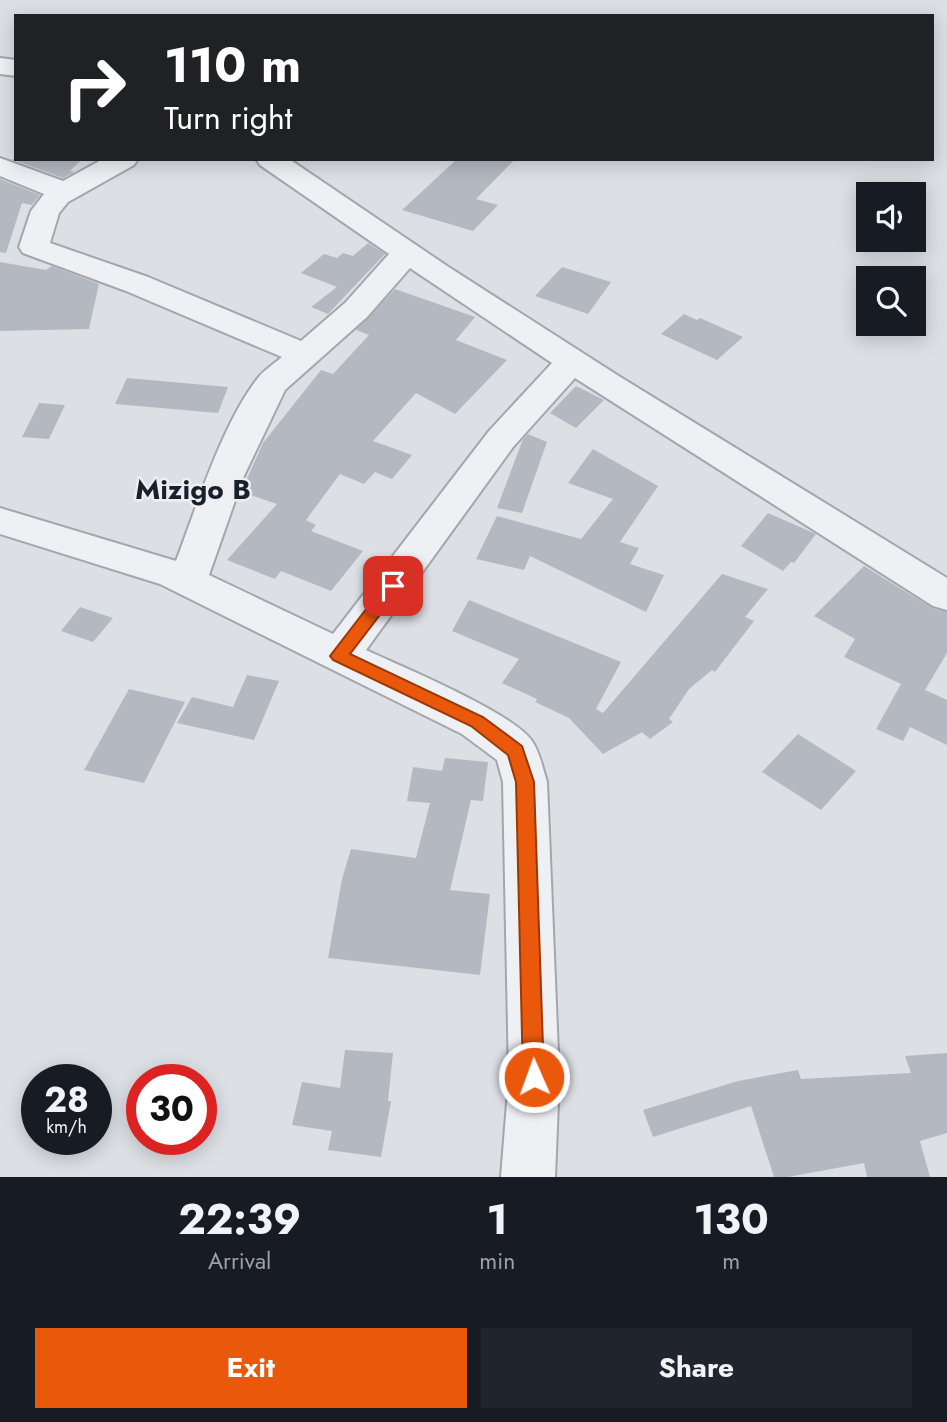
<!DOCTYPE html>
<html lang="en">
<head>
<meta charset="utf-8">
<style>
	:root { --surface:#171b24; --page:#20242c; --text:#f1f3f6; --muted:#9ea1a6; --accent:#ea580c }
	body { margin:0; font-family:Jost,sans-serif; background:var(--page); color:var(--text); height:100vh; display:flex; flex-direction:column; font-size:26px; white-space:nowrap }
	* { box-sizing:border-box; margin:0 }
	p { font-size:23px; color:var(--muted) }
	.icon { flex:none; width:38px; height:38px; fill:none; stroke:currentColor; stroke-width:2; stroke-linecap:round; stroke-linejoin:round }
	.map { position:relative; height:1177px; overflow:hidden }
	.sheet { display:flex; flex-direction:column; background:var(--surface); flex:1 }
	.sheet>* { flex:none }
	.top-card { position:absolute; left:14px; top:14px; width:920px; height:147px; border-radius:0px; box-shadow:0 4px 18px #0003; background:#202124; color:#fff; overflow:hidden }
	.controls { position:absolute; left:856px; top:182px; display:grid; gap:14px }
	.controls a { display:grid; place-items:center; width:70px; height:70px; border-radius:0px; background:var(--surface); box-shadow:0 4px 18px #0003; font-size:35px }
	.speed { position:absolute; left:21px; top:1064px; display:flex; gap:14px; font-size:35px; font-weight:700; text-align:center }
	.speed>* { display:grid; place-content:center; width:91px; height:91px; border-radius:50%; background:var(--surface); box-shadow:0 4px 18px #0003; line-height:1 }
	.speed small { font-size:18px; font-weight:400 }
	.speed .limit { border:10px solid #d22; background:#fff; color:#111 }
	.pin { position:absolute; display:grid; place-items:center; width:60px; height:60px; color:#fff; margin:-30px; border-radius:14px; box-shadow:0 4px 10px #0006 }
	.me { position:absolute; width:77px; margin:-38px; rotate:358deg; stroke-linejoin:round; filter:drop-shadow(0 0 5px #0008) }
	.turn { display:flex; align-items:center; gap:24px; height:147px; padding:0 35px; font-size:32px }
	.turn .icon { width:91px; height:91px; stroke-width:2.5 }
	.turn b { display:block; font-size:49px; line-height:60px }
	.eta { display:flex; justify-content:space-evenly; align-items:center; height:119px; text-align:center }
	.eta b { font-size:42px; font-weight:700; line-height:49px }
	.primary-button { display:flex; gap:14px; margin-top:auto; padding:14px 35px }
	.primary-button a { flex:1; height:80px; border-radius:0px; background:var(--accent); color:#fff; font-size:28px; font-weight:700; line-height:80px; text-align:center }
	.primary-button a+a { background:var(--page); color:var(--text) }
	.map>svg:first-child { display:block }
	.building { fill:#b4b9c1 }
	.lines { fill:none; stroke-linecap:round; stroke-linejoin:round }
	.street-casing { stroke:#a2a7ae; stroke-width:4 }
	.street { fill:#eef0f4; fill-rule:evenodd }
	.route { fill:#ea580c; stroke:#983908; stroke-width:2 }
	.labels { text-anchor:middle; stroke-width:5; stroke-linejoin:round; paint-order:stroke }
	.quarter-label { font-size:28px; font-weight:bold; fill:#1a202a; stroke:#ebeff3 }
</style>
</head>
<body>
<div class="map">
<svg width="947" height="1177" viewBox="0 0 947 1177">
	<rect width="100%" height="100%" fill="#dce0e5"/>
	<g class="building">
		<path d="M 11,159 L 82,159 L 70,171 L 74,172 L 63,178 Z"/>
		<path d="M 457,159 L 515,159 L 476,199 L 498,205 L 473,231 L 402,210 Z"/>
		<path d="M 0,179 L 40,195 L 32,205 L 22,203 L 6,253 L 0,252 Z"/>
		<path d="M 368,243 L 385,254 L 328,314 L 311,307 L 337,287 L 301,273 L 324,254 L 337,258 L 343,253 L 353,256 Z"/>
		<path d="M 0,262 L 46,270 L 52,266 L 99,284 L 89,329 L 0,331 Z"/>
		<path d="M 562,267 L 611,282 L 588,314 L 535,296 Z"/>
		<path d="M 395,289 L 475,317 L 456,340 L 507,360 L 455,414 L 416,393 L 373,441 L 412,455 L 392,479 L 375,472 L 364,484 L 340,474 L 306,520 L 316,525 L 311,531 L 363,551 L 331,591 L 281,571 L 275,579 L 227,560 L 277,504 L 241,492 L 263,443 L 321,370 L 333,374 L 369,335 L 356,330 Z"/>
		<path d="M 684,314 L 697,320 L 700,318 L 743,337 L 717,360 L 661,334 Z"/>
		<path d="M 127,378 L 228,387 L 218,413 L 115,404 Z"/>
		<path d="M 576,386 L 604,400 L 576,428 L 550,413 Z"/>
		<path d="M 39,403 L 65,405 L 49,439 L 22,437 Z"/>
		<path d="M 528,434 L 547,442 L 522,513 L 497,508 L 523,439 Z"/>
		<path d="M 593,449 L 658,486 L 620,542 L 639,548 L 630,564 L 664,575 L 646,612 L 530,556 L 524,570 L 476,559 L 497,516 L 581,539 L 613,499 L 568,483 Z"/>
		<path d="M 768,513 L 816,534 L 794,563 L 791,562 L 783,571 L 741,546 Z"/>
		<path d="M 864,566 L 932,608 L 947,612 L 947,653 L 925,690 L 947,700 L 947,745 L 910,727 L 903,741 L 876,729 L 901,684 L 844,657 L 855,639 L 814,616 Z"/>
		<path d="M 722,574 L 768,589 L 745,617 L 754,621 L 715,672 L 712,670 L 689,689 L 669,719 L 673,722 L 650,739 L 642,732 L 603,754 L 569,718 L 535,702 L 537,699 L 502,683 L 519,659 L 452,631 L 469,600 L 621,662 L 596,709 L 603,713 Z"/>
		<path d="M 80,607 L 113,618 L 93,642 L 61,631 Z"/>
		<path d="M 247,675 L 279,681 L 254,740 L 177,723 L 192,697 L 233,707 Z"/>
		<path d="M 129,689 L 185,702 L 144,783 L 84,770 Z"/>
		<path d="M 798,734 L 856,771 L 821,810 L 762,772 Z"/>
		<path d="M 445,758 L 488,762 L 483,801 L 471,800 L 450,890 L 490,894 L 480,975 L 328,958 L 342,879 L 351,849 L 416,858 L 430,803 L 407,801 L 413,767 L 442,771 Z"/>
		<path d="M 345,1050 L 393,1053 L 388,1101 L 391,1101 L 381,1157 L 328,1150 L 332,1131 L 292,1125 L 302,1082 L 340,1088 Z"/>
		<path d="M 947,1053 L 947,1133 L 920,1141 L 930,1177 L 867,1177 L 864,1163 L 788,1177 L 774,1177 L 751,1106 L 653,1137 L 643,1110 L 738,1081 L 798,1070 L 801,1079 L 911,1073 L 905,1056 Z"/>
	</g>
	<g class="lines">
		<g class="street-casing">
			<g id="street">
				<path d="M 0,58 L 16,60 L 16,76 L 0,74 Z"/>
				<path d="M 0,158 L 63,181 L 103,159 L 138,159 L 134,165 L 68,202 L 59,213 L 50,243 L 148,277 L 301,341 L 345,303 L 389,254 L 260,165 L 256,159 L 289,159 L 447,266 L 617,375 L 947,578 L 947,610 L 933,606 L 575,378 L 513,447 L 366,650 C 402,667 512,712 532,741 C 540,753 543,769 547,782 L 559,1078 L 555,1177 L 501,1177 L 509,1078 L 503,782 L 497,760 L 462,734 L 160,584 L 0,534 L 0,508 L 176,561 C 197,506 222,424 258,378 C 264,370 274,364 282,357 L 126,291 L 23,253 L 19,247 L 31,211 L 44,194 L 0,176 ZM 410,268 L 552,363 L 489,431 L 333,634 L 209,575 L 243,478 L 285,390 L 367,317 Z"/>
			</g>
		</g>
		<use href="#street" class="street"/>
	</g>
	<path class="route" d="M 393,580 L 401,586 L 399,590 L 350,654 L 483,717 L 522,746 L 534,782 L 544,1077 L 541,1085 L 534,1088 L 526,1085 L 523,1077 L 516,782 L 508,755 L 471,726 L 333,660 L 330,656 L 387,582 Z"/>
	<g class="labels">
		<g class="quarter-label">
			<text x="193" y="499">Mizigo B</text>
		</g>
	</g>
</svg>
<div class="controls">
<a><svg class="icon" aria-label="sound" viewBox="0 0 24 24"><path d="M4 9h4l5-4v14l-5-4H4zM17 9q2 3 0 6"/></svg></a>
<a><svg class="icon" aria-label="search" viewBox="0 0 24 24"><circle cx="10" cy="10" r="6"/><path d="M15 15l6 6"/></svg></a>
</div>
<div class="speed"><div>28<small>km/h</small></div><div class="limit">30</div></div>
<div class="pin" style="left:393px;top:586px;background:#d93025"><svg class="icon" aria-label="arrive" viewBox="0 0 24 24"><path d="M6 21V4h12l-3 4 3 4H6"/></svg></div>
<svg class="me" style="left:534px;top:1077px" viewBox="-20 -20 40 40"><circle r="17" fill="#ea580c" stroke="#fff" stroke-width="3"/><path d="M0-11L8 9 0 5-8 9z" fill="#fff"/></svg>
<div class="top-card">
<div class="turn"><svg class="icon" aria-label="right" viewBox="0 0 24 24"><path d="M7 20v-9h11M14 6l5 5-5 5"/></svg><div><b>110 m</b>Turn right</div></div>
</div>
</div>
<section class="sheet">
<div class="eta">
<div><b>22:39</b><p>Arrival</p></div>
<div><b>1</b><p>min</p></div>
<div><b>130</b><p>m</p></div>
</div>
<div class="primary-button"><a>Exit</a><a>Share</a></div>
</section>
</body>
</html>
